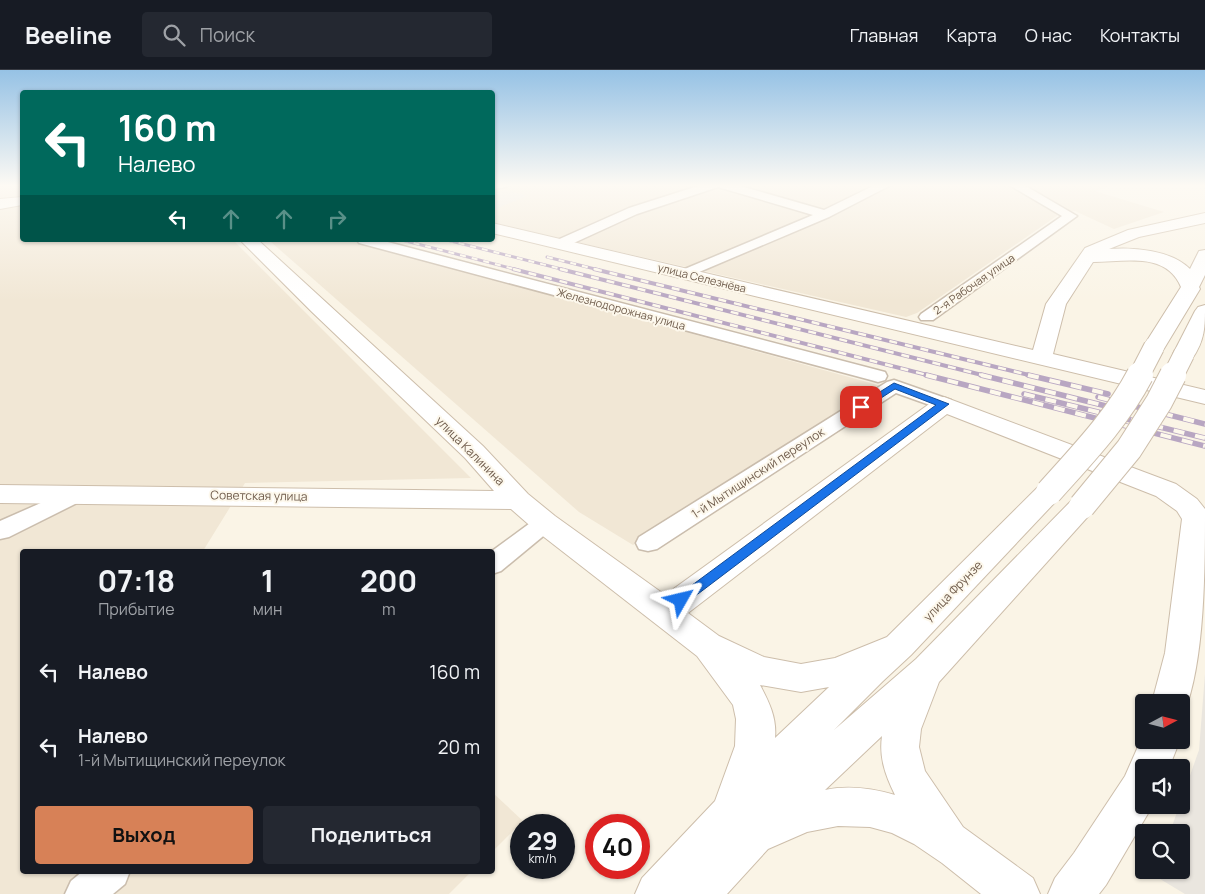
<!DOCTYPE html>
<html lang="ru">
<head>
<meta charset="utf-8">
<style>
	:root { --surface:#171b24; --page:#242831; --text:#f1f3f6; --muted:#9ea1a6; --line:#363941; --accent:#d78157 }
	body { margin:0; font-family:Manrope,sans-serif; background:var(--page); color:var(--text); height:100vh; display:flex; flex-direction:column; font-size:19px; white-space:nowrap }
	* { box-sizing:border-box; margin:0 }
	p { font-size:16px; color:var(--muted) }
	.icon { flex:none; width:28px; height:28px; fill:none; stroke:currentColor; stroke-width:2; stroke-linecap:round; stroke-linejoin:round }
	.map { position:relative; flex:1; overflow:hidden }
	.sheet { position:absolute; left:20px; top:479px; width:475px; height:325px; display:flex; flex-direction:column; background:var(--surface); border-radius:5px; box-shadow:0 1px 4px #0004 }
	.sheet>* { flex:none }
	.guide { position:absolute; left:20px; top:20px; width:475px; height:152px; border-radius:5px; box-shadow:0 1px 4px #0004; background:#00695c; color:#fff; overflow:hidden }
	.needle { width:32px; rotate:83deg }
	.tools { position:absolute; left:1135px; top:624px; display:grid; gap:10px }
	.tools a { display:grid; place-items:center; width:55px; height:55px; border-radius:5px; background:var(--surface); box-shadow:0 1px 4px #0004; font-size:25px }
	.speed { position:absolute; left:510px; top:744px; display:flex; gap:10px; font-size:25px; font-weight:700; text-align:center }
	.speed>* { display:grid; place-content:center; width:65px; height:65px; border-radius:50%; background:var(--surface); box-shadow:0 1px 4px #0004; line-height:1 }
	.speed small { font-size:12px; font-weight:400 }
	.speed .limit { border:8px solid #d22; background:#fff; color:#111 }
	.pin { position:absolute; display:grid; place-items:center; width:42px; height:42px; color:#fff; margin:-21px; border-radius:10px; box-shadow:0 2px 8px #0006 }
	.me { position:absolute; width:55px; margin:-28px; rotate:53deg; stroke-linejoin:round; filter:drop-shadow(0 0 4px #0008) }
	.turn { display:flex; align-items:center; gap:18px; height:105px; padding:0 15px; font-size:22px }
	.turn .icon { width:65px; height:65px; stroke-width:2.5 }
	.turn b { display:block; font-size:35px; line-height:42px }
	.lanes { display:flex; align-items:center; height:48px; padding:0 15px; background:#0003; justify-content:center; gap:25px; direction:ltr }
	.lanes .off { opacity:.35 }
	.eta { display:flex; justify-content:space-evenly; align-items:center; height:85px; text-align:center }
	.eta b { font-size:30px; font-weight:700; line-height:35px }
	.action { display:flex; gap:10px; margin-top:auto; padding:10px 15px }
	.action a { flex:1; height:58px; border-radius:5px; background:var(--accent); color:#111; font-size:20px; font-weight:700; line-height:58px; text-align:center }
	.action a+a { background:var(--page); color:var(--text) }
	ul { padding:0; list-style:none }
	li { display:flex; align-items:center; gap:15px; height:75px; padding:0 15px }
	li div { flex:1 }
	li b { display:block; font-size:19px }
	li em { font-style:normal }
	header { display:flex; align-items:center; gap:30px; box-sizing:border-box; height:70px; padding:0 25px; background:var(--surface); border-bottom:1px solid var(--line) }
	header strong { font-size:24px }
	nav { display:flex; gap:28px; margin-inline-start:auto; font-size:18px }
	.search { width:350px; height:45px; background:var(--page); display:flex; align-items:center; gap:12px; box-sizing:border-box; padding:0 18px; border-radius:5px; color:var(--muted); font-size:19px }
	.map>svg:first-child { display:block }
	.residential { fill:#f1e7d5 }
	.industrial { fill:#eae6df }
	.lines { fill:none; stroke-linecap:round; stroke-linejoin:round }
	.street-casing { stroke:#cabdad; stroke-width:3 }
	.secondary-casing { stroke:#cdbeab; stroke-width:2 }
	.street { fill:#fff; fill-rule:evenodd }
	.secondary { fill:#fff; fill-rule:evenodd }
	.rail-far2-casing { stroke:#b8a6c2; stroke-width:3 }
	.rail-far1-casing { stroke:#b8a6c2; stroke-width:4 }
	.rail-casing { stroke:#b8a6c2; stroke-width:5.5 }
	.rail-far2 { stroke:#fdf8ec; stroke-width:2; stroke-dasharray:6; stroke-linecap:butt }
	.rail-far1 { stroke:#fdf8ec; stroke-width:2.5; stroke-dasharray:8; stroke-linecap:butt }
	.rail { stroke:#fdf8ec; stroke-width:4; stroke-dasharray:11; stroke-linecap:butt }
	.secondary-bridge-far1-casing { stroke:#cdbeab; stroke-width:22; stroke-linecap:butt }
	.secondary-bridge-casing { stroke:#cdbeab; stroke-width:28; stroke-linecap:butt }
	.secondary-bridge-far1 { stroke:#fff; stroke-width:20 }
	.secondary-bridge { stroke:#fff; stroke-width:26 }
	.route { fill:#1a73e8; stroke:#114b97 }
	.labels { text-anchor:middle; stroke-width:4; stroke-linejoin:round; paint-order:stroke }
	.far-street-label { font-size:11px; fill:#705d4d; stroke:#fdf8ec }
	.street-label { font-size:12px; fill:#705d4d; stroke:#fdf8ec }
</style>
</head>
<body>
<header>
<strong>Beeline</strong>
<div class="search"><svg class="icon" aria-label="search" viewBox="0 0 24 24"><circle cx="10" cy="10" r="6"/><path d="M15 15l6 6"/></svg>Поиск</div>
<nav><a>Главная</a><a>Карта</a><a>О нас</a><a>Контакты</a></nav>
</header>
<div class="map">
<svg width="1205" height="824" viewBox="0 0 1205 824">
	<rect width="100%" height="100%" fill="#faf4e6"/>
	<g class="residential">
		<path d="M 0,115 L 22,115 L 22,170 L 233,170 L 471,408 L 245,413 L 203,481 L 22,481 L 22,801 L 472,801 L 449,824 L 0,824 Z"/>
		<path d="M 493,115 L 1114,115 L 1095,121 L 1164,142 L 1114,159 L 1075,141 L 1061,143 L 917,243 L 906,247 L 493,153 Z"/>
		<path d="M 277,170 L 352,170 L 885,317 L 633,475 L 579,442 L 271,172 Z"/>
		<path d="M 493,723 L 523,751 L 493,781 Z"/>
	</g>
	<g class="industrial">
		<path d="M 507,120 L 527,126 L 493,140 L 493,122 Z"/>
		<path d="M 1205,604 L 1205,824 L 1185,824 L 1155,806 L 1157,800 L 1181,800 L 1181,762 L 1170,762 L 1199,680 Z"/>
	</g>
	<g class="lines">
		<g class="street-casing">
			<g id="street">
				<path d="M 492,115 L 508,115 L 506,117 L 492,119 Z"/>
				<path d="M 701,115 L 737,115 L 824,140 L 875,115 L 891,115 L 829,147 L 685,208 L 680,207 L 678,204 L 680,201 L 813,145 L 718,117 L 637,144 L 565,177 L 560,178 L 553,174 L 555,171 L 629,138 Z"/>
				<path d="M 1009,115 L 1024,115 L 1077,146 L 933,250 L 921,250 L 919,247 L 921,244 L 1062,146 Z"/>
				<path d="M 357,170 L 380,170 L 885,302 L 887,306 L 885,310 L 878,312 L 871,310 L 359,173 Z"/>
				<path d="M 894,310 L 951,330 L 954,334 L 951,338 L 944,340 L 896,323 L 657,479 L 648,481 L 639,479 L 636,473 L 639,467 L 887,312 Z"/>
				<path d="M 77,417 L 85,419 L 88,424 L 85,429 L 9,467 L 0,469 L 0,451 Z"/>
				<path d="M 545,445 L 553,448 L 557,453 L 553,458 L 501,501 L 492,504 L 492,481 L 537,448 Z"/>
				<path d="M 83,801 L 130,801 L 125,814 L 113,824 L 65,824 L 71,811 Z"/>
			</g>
		</g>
		<g class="secondary-casing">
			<g id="secondary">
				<path d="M 22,127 L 22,135 L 0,139 L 0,129 Z"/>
				<path d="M 1205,143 L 1205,153 L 1139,167 L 1109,179 C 1134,177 1171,180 1190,199 L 1199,181 L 1205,180 L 1205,205 L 1199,217 L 1200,219 L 1162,282 L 1154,283 L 1146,282 L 1143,277 L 1181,217 C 1166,181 1124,192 1093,192 L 1066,234 L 1053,284 L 1205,320 L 1205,334 L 492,163 L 492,153 L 1033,280 L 1046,234 L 1085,178 L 1128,160 Z"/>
				<path d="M 240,170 L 258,170 L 483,376 L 528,424 L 555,446 L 665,525 L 936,329 L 944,327 L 1176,414 L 1197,429 L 1205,439 C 1205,498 1205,591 1184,643 L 1181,644 L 1181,632 L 1152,632 L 1165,583 L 1182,449 L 1177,441 L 1156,426 L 947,344 L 688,543 L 719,566 L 764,587 L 801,594 L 835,588 L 887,567 L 1039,416 L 1049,413 L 1059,416 L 1063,422 L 1059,428 L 911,585 L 883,611 L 834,660 L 916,589 L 1072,430 L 1082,427 L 1092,430 L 1096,436 L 1092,442 L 939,612 L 921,659 L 919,677 L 925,701 L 963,757 L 1033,808 L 1040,824 L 981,824 L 942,793 L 914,774 L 892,763 L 870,757 L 838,756 L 807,762 L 768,779 L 727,824 L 635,824 L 642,808 L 715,731 L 735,676 L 736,649 L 733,635 L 697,586 L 535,460 L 511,439 L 0,433 L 0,415 L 494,421 L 465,388 L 312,242 ZM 760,615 L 801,622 L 829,617 L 775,668 C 777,648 769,632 760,615 ZM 882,666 C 879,687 885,705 895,725 C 871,718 849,715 825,720 Z"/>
				<path d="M 1205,235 C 1205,257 1205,270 1192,289 L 1184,291 L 1176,289 L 1173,284 L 1195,241 L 1198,237 Z"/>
				<path d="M 1144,663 L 1144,670 L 1180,670 L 1169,698 L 1144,698 L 1144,735 L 1153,735 L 1106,815 L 1099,824 L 1048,824 L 1055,808 L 1074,783 L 1125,706 Z"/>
			</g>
		</g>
		<use href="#street" class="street"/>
		<use href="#secondary" class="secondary"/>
		<g class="rail-far2-casing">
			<g id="rail-far2">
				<path d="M 402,170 L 518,200"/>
				<path d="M 447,170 L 565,200"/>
				<path d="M 547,187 L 599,200"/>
			</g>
		</g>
		<g class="rail-far1-casing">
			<g id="rail-far1">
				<path d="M 513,199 L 931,306"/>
				<path d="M 560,199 L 986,306"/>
				<path d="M 594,199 L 1033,306"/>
			</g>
		</g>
		<g class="rail-casing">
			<g id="rail">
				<path d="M 926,305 L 1205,376"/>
				<path d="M 981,305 L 1106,336"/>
				<path d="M 1028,305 L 1108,324"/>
				<path d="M 1024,324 L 1205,368"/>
				<path d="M 1098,327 L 1205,354"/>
			</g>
		</g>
		<use href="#rail-far2" class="rail-far2"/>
		<use href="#rail-far1" class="rail-far1"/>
		<use href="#rail" class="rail"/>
		<g class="secondary-bridge-far1-casing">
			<g id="secondary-bridge-far1">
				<path d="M 1139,306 L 1154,277"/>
				<path d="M 1173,306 L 1184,284"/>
			</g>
		</g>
		<g class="secondary-bridge-casing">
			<g id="secondary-bridge">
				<path d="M 1049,422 C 1082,385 1117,349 1140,305"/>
				<path d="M 1082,436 L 1129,379 L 1159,332 L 1173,305"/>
			</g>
		</g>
		<use href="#secondary-bridge-far1" class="secondary-bridge-far1"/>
		<use href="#secondary-bridge" class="secondary-bridge"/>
	</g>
	<linearGradient id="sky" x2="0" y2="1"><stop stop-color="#96c2e5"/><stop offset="0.5" stop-color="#fdfaf4"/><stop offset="1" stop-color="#fdfaf4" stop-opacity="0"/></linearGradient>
	<rect width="1205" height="231" fill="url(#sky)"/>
	<path class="route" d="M 894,313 L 949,334 L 686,533 L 676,533 L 674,530 L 676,527 L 936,335 L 895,319 L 864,339 L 857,339 L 856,337 Z"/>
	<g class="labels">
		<g class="far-street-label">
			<text transform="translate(702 208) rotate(14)" y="4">улица Селезнёва</text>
			<text transform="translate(974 214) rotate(-35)" y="4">2-я Рабочая улица</text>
			<text transform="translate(621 239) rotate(15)" y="4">Железнодорожная улица</text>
		</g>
		<g class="street-label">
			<text transform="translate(470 381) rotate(45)" y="4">улица Калинина</text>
			<text transform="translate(758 403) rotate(-33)" y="4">1-й Мытищинский переулок</text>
			<text transform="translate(259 426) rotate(1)" y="4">Советская улица</text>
			<text transform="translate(953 521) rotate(-46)" y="4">улица Фрунзе</text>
		</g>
	</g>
</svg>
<div class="tools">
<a><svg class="needle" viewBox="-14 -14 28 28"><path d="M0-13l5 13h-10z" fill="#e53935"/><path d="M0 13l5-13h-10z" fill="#9ea1a6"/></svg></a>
<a><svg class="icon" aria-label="sound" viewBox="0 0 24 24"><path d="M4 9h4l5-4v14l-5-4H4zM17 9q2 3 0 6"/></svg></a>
<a><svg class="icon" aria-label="search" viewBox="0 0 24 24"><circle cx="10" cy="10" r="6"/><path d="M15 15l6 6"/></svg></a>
</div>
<div class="speed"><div>29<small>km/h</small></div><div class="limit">40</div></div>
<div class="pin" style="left:861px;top:337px;background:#d93025"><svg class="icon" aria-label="arrive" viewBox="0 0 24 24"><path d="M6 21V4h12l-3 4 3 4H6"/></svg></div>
<svg class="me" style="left:681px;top:530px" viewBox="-20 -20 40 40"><path d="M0-17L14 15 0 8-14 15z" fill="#1a73e8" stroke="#fff" stroke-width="4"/></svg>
<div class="guide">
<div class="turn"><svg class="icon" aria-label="left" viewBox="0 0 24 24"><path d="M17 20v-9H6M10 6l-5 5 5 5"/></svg><div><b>160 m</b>Налево</div></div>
<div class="lanes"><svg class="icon" aria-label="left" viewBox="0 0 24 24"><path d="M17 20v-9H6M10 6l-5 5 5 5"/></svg><svg class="icon off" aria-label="ahead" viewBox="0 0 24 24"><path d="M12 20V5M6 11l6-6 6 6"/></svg><svg class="icon off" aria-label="ahead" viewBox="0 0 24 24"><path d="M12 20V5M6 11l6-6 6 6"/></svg><svg class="icon off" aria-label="right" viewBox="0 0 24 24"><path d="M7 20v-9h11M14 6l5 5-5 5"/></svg></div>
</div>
<section class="sheet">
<div class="eta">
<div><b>07:18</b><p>Прибытие</p></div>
<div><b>1</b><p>мин</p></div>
<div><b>200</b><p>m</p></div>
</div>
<ul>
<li><svg class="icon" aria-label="left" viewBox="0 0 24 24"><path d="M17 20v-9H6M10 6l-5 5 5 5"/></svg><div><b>Налево</b></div><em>160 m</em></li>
<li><svg class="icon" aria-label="left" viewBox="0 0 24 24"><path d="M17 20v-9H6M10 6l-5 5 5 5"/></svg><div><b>Налево</b><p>1-й Мытищинский переулок</p></div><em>20 m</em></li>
</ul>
<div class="action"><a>Выход</a><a>Поделиться</a></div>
</section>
</div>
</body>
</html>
